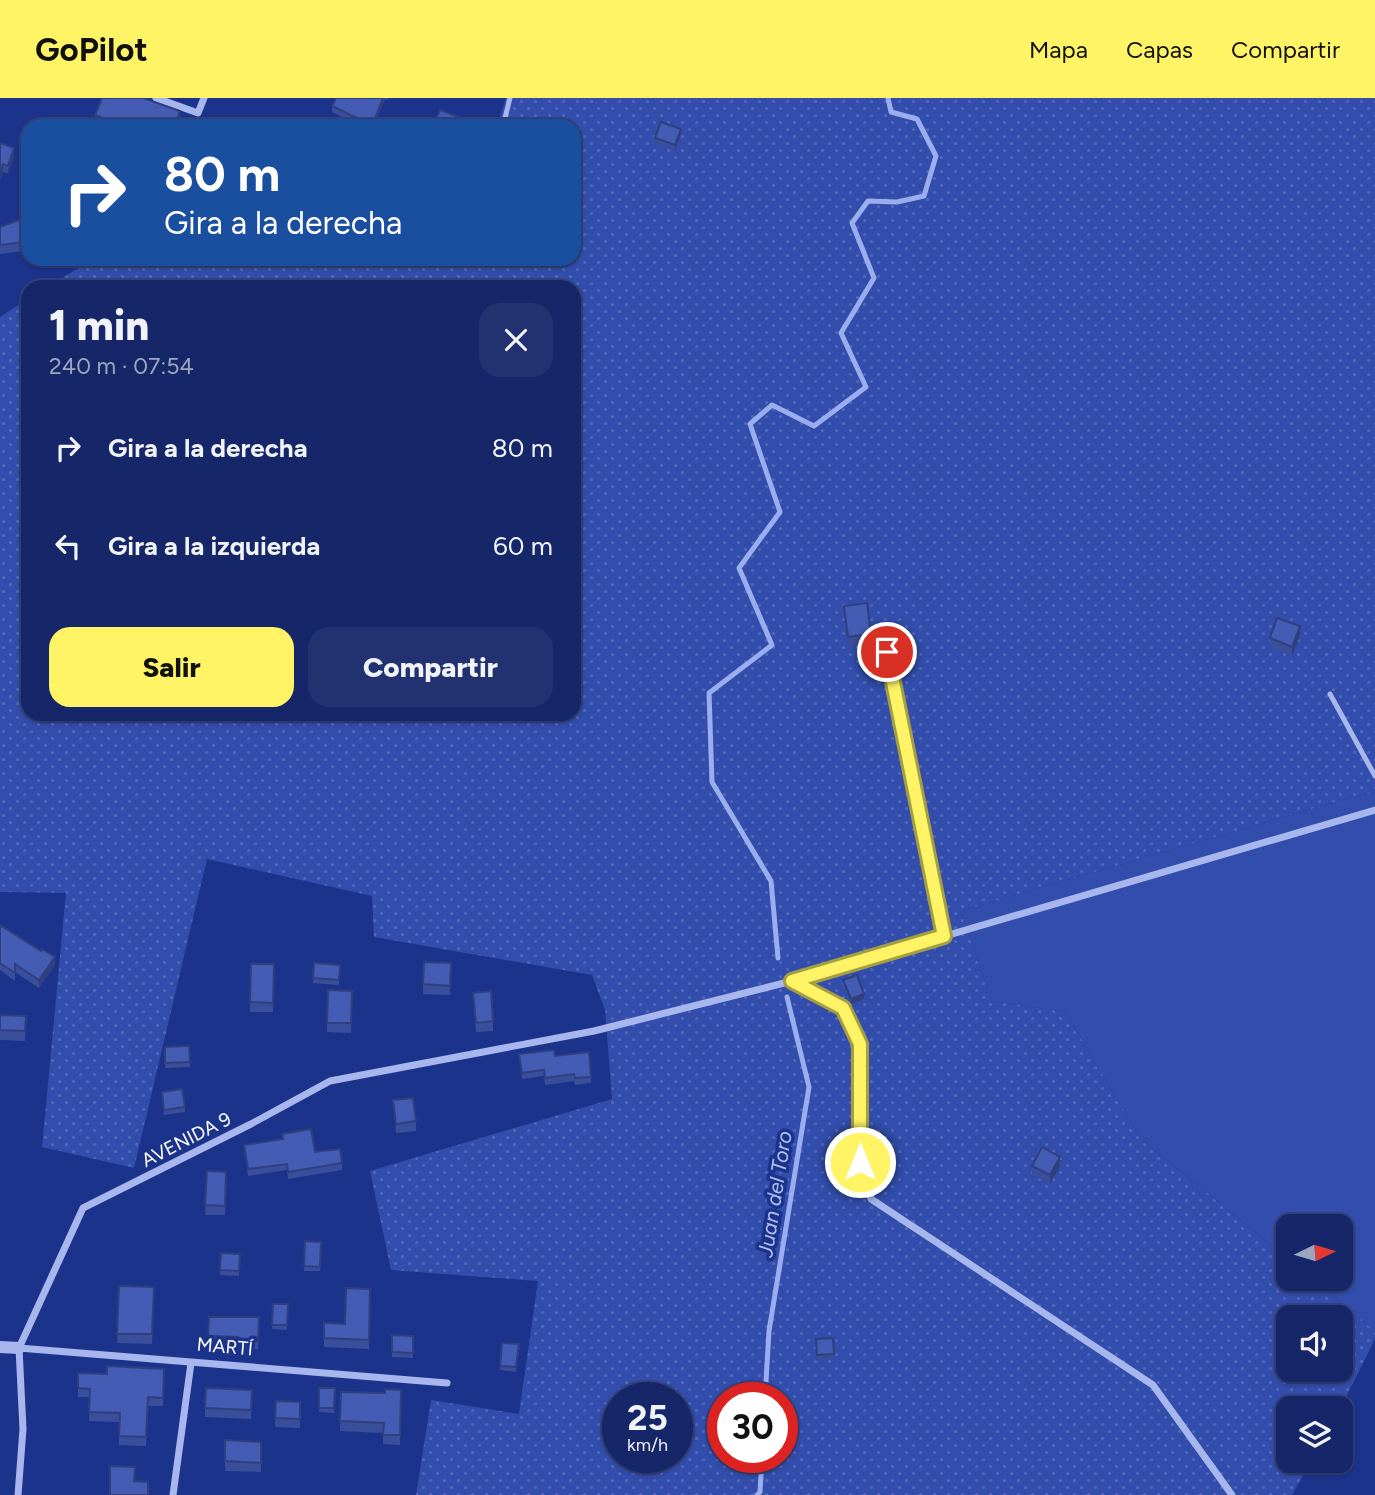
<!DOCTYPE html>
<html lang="es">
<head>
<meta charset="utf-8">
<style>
	:root { --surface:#152669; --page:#223271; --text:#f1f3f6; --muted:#9da5c0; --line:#34437d; --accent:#fef465 }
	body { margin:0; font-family:Figtree,sans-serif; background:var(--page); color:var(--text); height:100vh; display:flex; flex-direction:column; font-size:26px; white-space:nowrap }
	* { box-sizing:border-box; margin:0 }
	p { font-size:23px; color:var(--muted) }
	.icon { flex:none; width:38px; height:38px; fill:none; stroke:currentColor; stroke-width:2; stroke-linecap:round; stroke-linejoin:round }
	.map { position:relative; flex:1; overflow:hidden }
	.side { position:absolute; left:21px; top:182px; width:560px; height:441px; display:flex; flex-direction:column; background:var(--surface); border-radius:21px; box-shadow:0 2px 5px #0004,0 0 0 2px var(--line) }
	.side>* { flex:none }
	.banner { position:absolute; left:21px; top:21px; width:560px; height:147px; border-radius:21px; box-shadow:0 2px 5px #0004,0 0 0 2px var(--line); background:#1a4fa0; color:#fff; overflow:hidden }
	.needle { width:46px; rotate:85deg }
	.fabs { position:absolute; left:1276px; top:1116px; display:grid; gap:14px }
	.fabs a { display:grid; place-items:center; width:77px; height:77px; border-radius:14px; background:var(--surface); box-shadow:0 2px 5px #0004,0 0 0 2px var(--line); font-size:35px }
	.speed { position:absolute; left:602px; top:1284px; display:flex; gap:14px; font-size:35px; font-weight:700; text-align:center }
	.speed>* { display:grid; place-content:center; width:91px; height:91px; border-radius:50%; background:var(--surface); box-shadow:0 2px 5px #0004,0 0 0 2px var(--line); line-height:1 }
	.speed small { font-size:18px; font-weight:400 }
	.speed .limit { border:10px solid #d22; background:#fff; color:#111 }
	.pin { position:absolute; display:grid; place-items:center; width:60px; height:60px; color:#fff; margin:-30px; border:4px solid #fff; border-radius:50%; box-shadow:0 2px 7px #0007 }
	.me { position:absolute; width:77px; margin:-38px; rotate:0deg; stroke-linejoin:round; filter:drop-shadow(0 0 5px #0008) }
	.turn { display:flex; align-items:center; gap:24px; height:147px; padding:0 28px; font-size:32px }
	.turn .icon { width:91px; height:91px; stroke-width:2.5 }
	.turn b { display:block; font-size:49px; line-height:60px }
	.round { display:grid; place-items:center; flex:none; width:74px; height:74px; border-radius:21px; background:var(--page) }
	.overview { display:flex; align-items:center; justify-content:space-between; height:119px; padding:0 28px }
	h1 { font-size:42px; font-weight:800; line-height:52px }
	.action { display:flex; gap:14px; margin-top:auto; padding:14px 28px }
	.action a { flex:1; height:80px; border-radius:21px; background:var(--accent); color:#111; font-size:28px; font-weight:800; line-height:80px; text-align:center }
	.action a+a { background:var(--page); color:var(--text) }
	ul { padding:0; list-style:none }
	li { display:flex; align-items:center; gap:21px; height:98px; padding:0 28px }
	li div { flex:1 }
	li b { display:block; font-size:26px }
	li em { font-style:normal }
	header { display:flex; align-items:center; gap:42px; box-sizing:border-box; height:98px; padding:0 35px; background:var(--accent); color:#111 }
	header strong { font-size:33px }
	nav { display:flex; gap:38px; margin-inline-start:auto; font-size:24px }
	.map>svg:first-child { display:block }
	.grass { fill:#324dab }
	.garden { fill:url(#garden-dots); fill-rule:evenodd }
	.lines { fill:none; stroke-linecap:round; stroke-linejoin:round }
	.stream { stroke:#9aaeef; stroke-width:5 }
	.service { stroke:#a7b7ed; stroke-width:5 }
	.minor { stroke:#a7b7ed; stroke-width:7 }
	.tertiary { stroke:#a7b7ed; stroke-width:12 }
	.wall { fill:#3a4f9b }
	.shaded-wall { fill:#30407e }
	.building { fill:#445cb4; stroke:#30407e; stroke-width:2 }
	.route-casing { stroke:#a59f42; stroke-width:18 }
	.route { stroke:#fef465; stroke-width:12 }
	.labels { text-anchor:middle; stroke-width:7; stroke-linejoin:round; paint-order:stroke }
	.street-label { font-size:19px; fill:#fff; stroke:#1c338c }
	.water-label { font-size:21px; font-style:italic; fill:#b3c2f4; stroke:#1c338c }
</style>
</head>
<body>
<header>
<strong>GoPilot</strong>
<nav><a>Mapa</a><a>Capas</a><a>Compartir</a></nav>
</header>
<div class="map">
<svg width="1375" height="1397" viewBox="0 0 1375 1397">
	<defs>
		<pattern id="garden-dots" width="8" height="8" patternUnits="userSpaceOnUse" patternTransform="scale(1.75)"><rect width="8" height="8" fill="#324dab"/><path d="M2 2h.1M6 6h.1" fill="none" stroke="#5168b8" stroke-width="1.8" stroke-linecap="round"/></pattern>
	</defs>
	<rect width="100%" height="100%" fill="#1c338c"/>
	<path class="grass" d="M 1375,695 L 1375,1233 L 1312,1181 L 1340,1181 L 1340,1129 L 1288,1129 L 1288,1161 L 1140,1040 L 1065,914 L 992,903 L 961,813 L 1356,698 Z"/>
	<path class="garden" d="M 506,0 L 1375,0 L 1375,695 L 1356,698 L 961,813 L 992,903 L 1065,914 L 1140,1040 L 1288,1161 L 1288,1181 L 1312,1181 L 1375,1233 L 1375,1241 L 1340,1311 L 1288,1311 L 1288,1363 L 1311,1363 L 1292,1397 L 416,1397 L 431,1302 L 519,1316 L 538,1183 L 391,1172 L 370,1073 L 612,1001 L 605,912 L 592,877 L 374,839 L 372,798 L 207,761 L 134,1070 L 42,1049 L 66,795 L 0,794 L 0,219 L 28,201 L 28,616 L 574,616 L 574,189 L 48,189 L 93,161 L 574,161 L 574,28 L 497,28 ZM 1288,1220 L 1340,1220 L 1340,1272 L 1288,1272 ZM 618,1300 L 677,1300 L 677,1360 L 618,1360 ZM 723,1300 L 782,1300 L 782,1360 L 723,1360 Z"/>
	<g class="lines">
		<g class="stream">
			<path d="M 778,860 L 771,783 L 712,684 L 709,595 L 772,547 L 739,470 L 780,414 L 750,326 L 772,307 L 814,328 L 866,289 L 841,235 L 874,180 L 852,125 L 868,103 L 897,104 L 924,98 L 936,58 L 917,21 L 891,14 L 888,0"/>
			<path d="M 765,1300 L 769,1233 L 809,989 L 787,899"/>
			<path d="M 757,1397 L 760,1394 L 762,1360"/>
		</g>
		<g class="service">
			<path d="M 503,28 L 510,0"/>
			<path d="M 882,528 L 944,838"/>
			<path d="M 1330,596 L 1375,678"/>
		</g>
		<g class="minor">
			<path d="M 156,0 L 198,15 L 204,0"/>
			<path d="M 792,883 L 843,910 L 860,946 L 860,1064 L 871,1101 L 1153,1287 L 1232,1397"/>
			<path d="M 19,1250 L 447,1285"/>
			<path d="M 18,1397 L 23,1331 L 19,1250 L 83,1110 L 251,1026 L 330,983 L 594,933 L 792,883 L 1375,712"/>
			<path d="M 173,1397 L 191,1265"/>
		</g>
		<path class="tertiary" d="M 0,1249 L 19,1250"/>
	</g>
	<g class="wall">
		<path d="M 336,0 L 388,0 L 387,2 L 385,1 L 374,28 L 354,28 L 355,25 L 332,14 L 332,8 Z"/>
		<path d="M 95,17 L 180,22 L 178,28 L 99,28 L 95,26 Z"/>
		<path d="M 681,36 L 675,52 L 655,45 L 655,40 Z"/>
		<path d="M 0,45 L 14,58 L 8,75 L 3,74 L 0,82 Z"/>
		<path d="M 0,129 L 24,144 L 24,153 L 0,156 Z"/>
		<path d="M 844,508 L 871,536 L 871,546 L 848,549 L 844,518 Z"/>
		<path d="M 1300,538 L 1292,558 L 1270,550 L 1270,540 Z"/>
		<path d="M 0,827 L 55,867 L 39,890 L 15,874 L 15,883 L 0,872 Z"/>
		<path d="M 314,865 L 340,867 L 339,887 L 313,885 Z"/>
		<path d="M 251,866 L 274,866 L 273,914 L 250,914 Z"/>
		<path d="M 451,875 L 450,897 L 423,896 L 423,886 Z"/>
		<path d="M 843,882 L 864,901 L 851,906 L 843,886 Z"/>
		<path d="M 328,892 L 352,893 L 351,935 L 327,934 Z"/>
		<path d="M 473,895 L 493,923 L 493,933 L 476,934 Z"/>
		<path d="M 0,917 L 26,918 L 25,943 L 0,942 Z"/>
		<path d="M 189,948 L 190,969 L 165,970 L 165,949 Z"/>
		<path d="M 519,956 L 555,958 L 591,979 L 591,985 L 575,987 L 574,983 L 545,987 L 544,978 L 522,981 Z"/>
		<path d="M 162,994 L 185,1009 L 185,1014 L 164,1017 Z"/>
		<path d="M 393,1002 L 416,1023 L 416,1033 L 396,1035 Z"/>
		<path d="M 282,1036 L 315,1054 L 342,1065 L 342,1072 L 288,1081 L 287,1072 L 248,1078 L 244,1047 L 282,1042 Z"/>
		<path d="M 1032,1068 L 1060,1068 L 1050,1086 L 1032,1077 Z"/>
		<path d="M 207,1073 L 226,1074 L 225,1117 L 205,1117 Z"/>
		<path d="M 305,1143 L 321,1144 L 320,1173 L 304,1173 Z"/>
		<path d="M 221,1155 L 240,1156 L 239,1178 L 220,1177 Z"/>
		<path d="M 119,1188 L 154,1189 L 152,1246 L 117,1245 Z"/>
		<path d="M 370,1191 L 369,1251 L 324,1249 L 324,1225 L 345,1226 Z"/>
		<path d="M 273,1206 L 288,1206 L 287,1232 L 272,1231 Z"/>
		<path d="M 209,1219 L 259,1219 L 258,1251 L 237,1250 L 237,1247 L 208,1245 Z"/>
		<path d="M 392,1237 L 413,1238 L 413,1260 L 392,1259 Z"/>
		<path d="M 833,1240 L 834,1261 L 817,1262 L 816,1241 Z"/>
		<path d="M 519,1251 L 516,1274 L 500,1272 L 500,1268 Z"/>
		<path d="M 164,1271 L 163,1308 L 148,1308 L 146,1348 L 119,1347 L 119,1324 L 89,1323 L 90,1299 L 78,1299 L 78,1275 L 107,1276 Z"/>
		<path d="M 319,1290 L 335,1290 L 334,1315 L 319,1314 Z"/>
		<path d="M 252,1292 L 251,1321 L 205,1319 L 205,1310 Z"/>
		<path d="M 401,1292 L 400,1347 L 383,1346 L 383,1335 L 340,1333 L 341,1294 L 385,1295 Z"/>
		<path d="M 276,1303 L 300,1304 L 300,1330 L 275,1329 Z"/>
		<path d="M 225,1342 L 261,1344 L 261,1374 L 225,1373 Z"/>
	</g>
	<g class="shaded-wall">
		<path d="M 383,0 L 385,0 L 385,1 L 374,28 L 372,28 Z"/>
		<path d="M 180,13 L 180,22 L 178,28 L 174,28 Z"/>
		<path d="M 681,31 L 681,36 L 675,52 L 675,47 Z"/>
		<path d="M 14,50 L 14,58 L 8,75 L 8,68 Z"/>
		<path d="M 3,66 L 3,74 L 0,82 L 0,74 Z"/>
		<path d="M 1300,528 L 1300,538 L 1292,558 L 1292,549 Z"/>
		<path d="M 55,859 L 55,867 L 39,890 L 39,882 Z"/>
		<path d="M 864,896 L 864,901 L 851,906 L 851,901 Z"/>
		<path d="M 1060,1059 L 1060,1068 L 1050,1086 L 1050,1077 Z"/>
	</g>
	<g class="building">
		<path d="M 102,0 L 143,0 L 180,13 L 174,28 L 123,28 L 95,17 Z"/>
		<path d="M 336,0 L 383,0 L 372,28 L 354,28 L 357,20 L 332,8 Z"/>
		<path d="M 440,12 L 464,21 L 462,28 L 433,28 Z"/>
		<path d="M 661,24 L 681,31 L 675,47 L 655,40 Z"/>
		<path d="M 0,45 L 14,50 L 8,68 L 3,66 L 0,74 Z"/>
		<path d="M 22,121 L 24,144 L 0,147 L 0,129 Z"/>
		<path d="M 867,505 L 871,536 L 848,539 L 844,508 Z"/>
		<path d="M 1277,520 L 1300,528 L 1292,549 L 1270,540 Z"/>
		<path d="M 0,827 L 41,853 L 42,851 L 55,859 L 39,882 L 15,866 L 15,875 L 0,865 Z"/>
		<path d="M 424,864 L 451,865 L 450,888 L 423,886 Z"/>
		<path d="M 314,865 L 340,867 L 339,882 L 313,880 Z"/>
		<path d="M 251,866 L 274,866 L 273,905 L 250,904 Z"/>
		<path d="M 857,877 L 864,896 L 851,901 L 843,882 Z"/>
		<path d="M 328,892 L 352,893 L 351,925 L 327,925 Z"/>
		<path d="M 491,893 L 493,923 L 476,925 L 473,895 Z"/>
		<path d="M 0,917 L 26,918 L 25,933 L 0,932 Z"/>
		<path d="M 189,948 L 190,964 L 165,965 L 165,949 Z"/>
		<path d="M 554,952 L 555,958 L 589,954 L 591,979 L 575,980 L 574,976 L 545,980 L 544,972 L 522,975 L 519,956 Z"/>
		<path d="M 182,991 L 185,1009 L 164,1012 L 162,994 Z"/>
		<path d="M 413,1000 L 416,1023 L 396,1026 L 393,1002 Z"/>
		<path d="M 311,1031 L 315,1054 L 340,1051 L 342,1065 L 288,1074 L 287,1066 L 248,1071 L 244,1047 L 283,1041 L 282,1036 Z"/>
		<path d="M 1042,1049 L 1060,1059 L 1050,1077 L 1032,1068 Z"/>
		<path d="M 207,1073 L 226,1074 L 225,1108 L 205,1107 Z"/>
		<path d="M 305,1143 L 321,1144 L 320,1169 L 304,1168 Z"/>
		<path d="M 221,1155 L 240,1156 L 239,1173 L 220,1172 Z"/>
		<path d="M 119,1188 L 154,1189 L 152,1236 L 117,1236 Z"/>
		<path d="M 346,1190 L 370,1191 L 369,1242 L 324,1240 L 324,1225 L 345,1226 Z"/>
		<path d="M 273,1206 L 288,1206 L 287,1227 L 272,1227 Z"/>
		<path d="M 209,1219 L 259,1219 L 258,1243 L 237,1242 L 238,1239 L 208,1238 Z"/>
		<path d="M 392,1237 L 413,1238 L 413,1255 L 392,1254 Z"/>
		<path d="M 833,1240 L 834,1256 L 817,1257 L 816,1241 Z"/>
		<path d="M 502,1245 L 519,1246 L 516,1269 L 500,1268 Z"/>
		<path d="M 107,1268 L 164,1271 L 163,1300 L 148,1299 L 146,1339 L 119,1338 L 120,1315 L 89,1314 L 90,1291 L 78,1290 L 78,1275 L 107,1276 Z"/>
		<path d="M 206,1290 L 252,1292 L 251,1312 L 205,1310 Z"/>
		<path d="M 319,1290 L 335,1290 L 334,1310 L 319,1310 Z"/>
		<path d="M 385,1291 L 401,1292 L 400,1337 L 383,1337 L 384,1325 L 340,1323 L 341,1294 L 385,1295 Z"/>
		<path d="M 276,1303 L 300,1304 L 300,1321 L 275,1320 Z"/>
		<path d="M 225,1342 L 261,1344 L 261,1365 L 225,1363 Z"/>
		<path d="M 110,1368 L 135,1369 L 134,1383 L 148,1384 L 148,1397 L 110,1397 Z"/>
	</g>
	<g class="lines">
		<g class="route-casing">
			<path id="route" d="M 860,1064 L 860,946 L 843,910 L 792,883 L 944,838 L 887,554"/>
		</g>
		<use href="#route" class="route"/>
	</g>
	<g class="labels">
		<g class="street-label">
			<text transform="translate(186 1041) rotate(-27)" y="7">AVENIDA 9</text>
			<text transform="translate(225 1248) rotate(5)" y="7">MARTÍ</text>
		</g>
		<g class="water-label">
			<text transform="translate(775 1096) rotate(-81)" y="7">Juan del Toro</text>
		</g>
	</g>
</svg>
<div class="fabs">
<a><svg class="needle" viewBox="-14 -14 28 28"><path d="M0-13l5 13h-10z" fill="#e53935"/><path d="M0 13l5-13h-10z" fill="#9da5c0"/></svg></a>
<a><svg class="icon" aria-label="sound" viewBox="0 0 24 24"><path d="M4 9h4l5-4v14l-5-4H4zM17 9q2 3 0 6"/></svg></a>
<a><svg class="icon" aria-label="layers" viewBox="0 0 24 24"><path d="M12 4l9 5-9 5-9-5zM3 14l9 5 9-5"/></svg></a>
</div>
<div class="speed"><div>25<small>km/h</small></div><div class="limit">30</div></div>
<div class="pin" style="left:887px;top:554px;background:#d93025"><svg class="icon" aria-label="arrive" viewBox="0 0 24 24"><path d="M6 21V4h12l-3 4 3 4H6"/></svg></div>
<svg class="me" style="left:860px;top:1064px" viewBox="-20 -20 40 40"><circle r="17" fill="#fef465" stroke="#fff" stroke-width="3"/><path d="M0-11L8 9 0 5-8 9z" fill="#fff"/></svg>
<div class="banner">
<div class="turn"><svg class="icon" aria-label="right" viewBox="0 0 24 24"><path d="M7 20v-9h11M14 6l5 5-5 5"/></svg><div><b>80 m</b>Gira a la derecha</div></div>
</div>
<section class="side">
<div class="overview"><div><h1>1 min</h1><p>240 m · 07:54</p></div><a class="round"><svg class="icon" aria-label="close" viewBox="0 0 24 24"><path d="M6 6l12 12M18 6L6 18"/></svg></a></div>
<ul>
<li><svg class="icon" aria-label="right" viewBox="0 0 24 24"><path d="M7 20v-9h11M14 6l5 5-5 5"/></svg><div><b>Gira a la derecha</b></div><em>80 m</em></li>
<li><svg class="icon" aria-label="left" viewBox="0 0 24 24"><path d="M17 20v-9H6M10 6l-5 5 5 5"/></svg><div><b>Gira a la izquierda</b></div><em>60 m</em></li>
</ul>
<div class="action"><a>Salir</a><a>Compartir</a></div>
</section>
</div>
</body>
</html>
